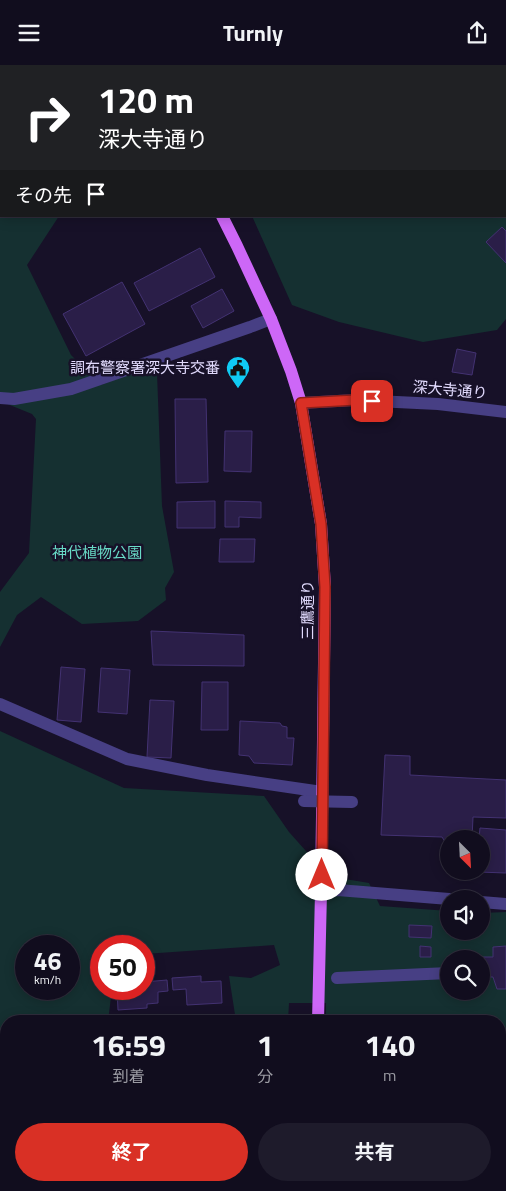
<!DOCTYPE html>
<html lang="ja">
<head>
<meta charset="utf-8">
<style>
	:root { --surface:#110d1e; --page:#1e1b2b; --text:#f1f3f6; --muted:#9c9ca4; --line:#302d3c; --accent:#d93025 }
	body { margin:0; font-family:"Titillium Web","Noto Sans JP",sans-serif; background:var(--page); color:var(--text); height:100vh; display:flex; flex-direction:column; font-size:19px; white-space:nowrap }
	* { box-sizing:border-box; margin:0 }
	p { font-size:16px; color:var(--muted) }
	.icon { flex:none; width:28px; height:28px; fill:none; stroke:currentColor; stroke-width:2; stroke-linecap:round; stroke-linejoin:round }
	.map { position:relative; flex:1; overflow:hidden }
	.panel { position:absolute; left:0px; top:950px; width:506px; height:176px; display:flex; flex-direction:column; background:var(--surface); border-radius:20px 20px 0 0; box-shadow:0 2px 12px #0003,0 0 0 1px var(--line) }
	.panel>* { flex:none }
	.guide { position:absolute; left:0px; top:0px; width:506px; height:152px; box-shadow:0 2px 12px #0003,0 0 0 1px var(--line); background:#202124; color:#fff; overflow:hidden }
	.needle { width:32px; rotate:156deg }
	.controls { position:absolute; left:440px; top:765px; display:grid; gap:10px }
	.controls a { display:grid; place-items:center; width:50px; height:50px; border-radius:50%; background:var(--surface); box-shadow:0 2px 12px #0003,0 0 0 1px var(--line); font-size:25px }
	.speed { position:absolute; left:15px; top:870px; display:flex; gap:10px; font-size:25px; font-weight:700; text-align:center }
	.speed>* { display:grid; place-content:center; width:65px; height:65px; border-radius:50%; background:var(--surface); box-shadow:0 2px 12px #0003,0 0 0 1px var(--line); line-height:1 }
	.speed small { font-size:12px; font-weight:400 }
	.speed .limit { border:8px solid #d22; background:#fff; color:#111 }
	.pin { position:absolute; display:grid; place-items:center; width:42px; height:42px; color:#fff; margin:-21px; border-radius:10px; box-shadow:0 2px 8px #0006 }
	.me { position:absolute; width:55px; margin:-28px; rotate:0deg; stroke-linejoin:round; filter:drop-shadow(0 0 4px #0008) }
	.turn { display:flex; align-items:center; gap:18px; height:105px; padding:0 15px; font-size:22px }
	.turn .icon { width:65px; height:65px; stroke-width:2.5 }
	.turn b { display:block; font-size:35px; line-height:42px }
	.then { display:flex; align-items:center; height:48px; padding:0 15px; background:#0003; gap:10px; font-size:19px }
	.eta { display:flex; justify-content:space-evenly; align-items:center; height:85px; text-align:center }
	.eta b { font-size:30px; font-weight:700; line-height:35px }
	.button { display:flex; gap:10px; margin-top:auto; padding:10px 15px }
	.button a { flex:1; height:58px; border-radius:30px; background:var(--accent); color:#fff; font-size:20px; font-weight:700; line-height:58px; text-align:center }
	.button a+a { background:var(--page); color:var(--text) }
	header { display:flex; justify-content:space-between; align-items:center; height:65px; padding:0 15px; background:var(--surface); font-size:22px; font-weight:700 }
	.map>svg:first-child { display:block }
	.green { fill:#153031; fill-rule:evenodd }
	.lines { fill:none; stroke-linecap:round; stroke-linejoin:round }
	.stream { stroke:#0d1d44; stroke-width:8 }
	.building { fill:#2a1e48; stroke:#433272 }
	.minor { stroke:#473f84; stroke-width:12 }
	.major { stroke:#cd67f7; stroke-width:12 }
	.minor-bridge { stroke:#473f84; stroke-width:12 }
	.route-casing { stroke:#8d1f18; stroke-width:12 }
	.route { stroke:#d93025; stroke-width:9 }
	.labels { text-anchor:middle; stroke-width:5; stroke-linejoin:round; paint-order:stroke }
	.poi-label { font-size:15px; fill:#e1dafd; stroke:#171128; text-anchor:end }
	.street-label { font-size:15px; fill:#e1dafd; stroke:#171128 }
	.park-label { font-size:15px; fill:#68dbc7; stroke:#171128 }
</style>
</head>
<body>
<header><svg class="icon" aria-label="menu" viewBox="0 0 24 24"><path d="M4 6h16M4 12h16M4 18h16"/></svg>Turnly<svg class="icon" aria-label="share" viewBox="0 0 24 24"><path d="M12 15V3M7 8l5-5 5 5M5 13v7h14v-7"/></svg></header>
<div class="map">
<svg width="506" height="1126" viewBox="0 0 506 1126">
	<rect width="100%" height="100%" fill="#171128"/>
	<g class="green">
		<path d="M 240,0 L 506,0 L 506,254 L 497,265 L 423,277 L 339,257 L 292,240 L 252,151 L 505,151 L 505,1 L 238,1 Z"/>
		<path d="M 1,141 L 1,151 L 59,151 L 27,200 L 71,290 L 101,320 L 150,301 L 157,308 L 162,441 L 174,507 L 165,523 L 166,535 L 138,556 L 82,559 L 41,532 L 17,550 L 0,582 L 0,527 L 29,488 L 36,354 L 32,349 L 0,336 L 0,142 Z"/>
		<path d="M 0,666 L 124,723 L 264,731 L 289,767 L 314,795 L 328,798 L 333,812 L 369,818 L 380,841 L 449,846 L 449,866 L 481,866 L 481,848 L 506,847 L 506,1126 L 364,1126 L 365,1120 L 500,1120 L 500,956 L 326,956 L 326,938 L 289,938 L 288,956 L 236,956 L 229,911 L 251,913 L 280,900 L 274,880 L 144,889 L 144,881 L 101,881 L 101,924 L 112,924 L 108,956 L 6,956 L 6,996 L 0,996 ZM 26,881 L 69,881 L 69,924 L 26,924 ZM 449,894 L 481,894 L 481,926 L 449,926 Z"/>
	</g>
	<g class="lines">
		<path class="stream" d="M 503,0 L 504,1"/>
	</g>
	<g class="building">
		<path d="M 3,0 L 62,0 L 63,1 L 1,1 Z"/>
		<path d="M 1,25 L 1,46 L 0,44 L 0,26 Z"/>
		<path d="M 502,162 L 506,166 L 506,198 L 486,177 Z"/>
		<path d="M 200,183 L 215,212 L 149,246 L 134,218 Z"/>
		<path d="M 122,217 L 145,259 L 86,291 L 63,249 Z"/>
		<path d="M 222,224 L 234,246 L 203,263 L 191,241 Z"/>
		<path d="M 457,284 L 476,288 L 472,310 L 452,307 Z"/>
		<path d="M 175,334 L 206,334 L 208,417 L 176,418 Z"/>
		<path d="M 225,366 L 252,366 L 251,407 L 224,406 Z"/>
		<path d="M 215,436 L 215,463 L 177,463 L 177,437 Z"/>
		<path d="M 225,436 L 261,437 L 261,453 L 239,452 L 239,462 L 225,462 Z"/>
		<path d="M 220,474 L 255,474 L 254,497 L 219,497 Z"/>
		<path d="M 151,566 L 244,570 L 244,601 L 153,600 Z"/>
		<path d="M 61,602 L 85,604 L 81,657 L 57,655 Z"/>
		<path d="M 101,603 L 130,605 L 127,649 L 98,647 Z"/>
		<path d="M 202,617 L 228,617 L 228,665 L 201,665 Z"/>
		<path d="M 150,635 L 174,636 L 171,693 L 147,692 Z"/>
		<path d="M 240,656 L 280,658 L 282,661 L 287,662 L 287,673 L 294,673 L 292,700 L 254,698 L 249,691 L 239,690 Z"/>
		<path d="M 385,690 L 410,691 L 410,710 L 506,715 L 506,753 L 473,752 L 472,774 L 449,774 L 449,783 L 442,772 L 381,770 Z"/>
		<path d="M 480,763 L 506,765 L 506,808 L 478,807 L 481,806 L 481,774 L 479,774 Z"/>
		<path d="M 409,860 L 432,861 L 431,873 L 409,872 Z"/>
		<path d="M 420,881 L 431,882 L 431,892 L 420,892 Z"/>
		<path d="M 506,881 L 506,924 L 497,924 L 493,912 L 481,912 L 480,892 L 493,892 L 493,882 Z"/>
		<path d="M 201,911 L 201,917 L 221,916 L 222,938 L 187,940 L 186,924 L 173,925 L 172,913 Z"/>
		<path d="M 167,915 L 168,926 L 158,927 L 158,938 L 147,939 L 147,943 L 118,945 L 117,924 L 144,924 L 144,917 Z"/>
		<path d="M 225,953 L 225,956 L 178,956 L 178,955 Z"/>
		<path d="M 0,1025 L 1,1025 L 5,1065 L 0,1065 Z"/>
		<rect x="0" y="1120" width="13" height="6"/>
		<rect x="278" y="1120" width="16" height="6"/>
	</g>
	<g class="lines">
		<g class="minor">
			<path d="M 0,333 L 14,334 L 71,324 L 250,262 L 271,254"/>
			<path d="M 301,338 L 355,335 L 438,339 L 506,347"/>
			<path d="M 0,639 L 127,694 L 207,710 L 322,727"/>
			<path d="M 321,827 L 338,825 L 449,834"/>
			<path d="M 481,837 L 506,839"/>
			<path d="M 337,913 L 449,908"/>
			<path d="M 0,1009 L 6,1008"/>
			<path d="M 86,1120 L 87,1126"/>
		</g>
		<g class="major">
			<path d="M 134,0 L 135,1"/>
			<path d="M 222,151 L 237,181 L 271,254 L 291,306 L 301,338 L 321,459 L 325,522 L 321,827 L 318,956"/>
			<path d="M 315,1126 L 315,1120"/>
		</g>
		<path class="minor-bridge" d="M 304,736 L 352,737"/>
	</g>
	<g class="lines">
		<g class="route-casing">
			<path id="route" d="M 322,810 L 325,522 L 321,459 L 301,338 L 356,335 L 372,336"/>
		</g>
		<use href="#route" class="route"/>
	</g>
	<defs>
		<g id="civic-pin" transform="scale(1.25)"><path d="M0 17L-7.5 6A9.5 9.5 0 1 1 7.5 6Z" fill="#10caf3" stroke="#171128"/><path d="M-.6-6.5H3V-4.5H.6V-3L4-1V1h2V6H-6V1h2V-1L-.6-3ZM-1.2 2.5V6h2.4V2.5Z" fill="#111"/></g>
	</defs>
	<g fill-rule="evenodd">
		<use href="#civic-pin" x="238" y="303"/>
	</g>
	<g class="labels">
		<g class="poi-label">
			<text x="220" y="308">調布警察署深大寺交番</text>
		</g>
		<g class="street-label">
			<text transform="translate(450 325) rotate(5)" y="5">深大寺通り</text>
			<text transform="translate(308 545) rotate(-90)" y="5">三鷹通り</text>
		</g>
		<g class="park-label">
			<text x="97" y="493">神代植物公園</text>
		</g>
	</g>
</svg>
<div class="controls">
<a><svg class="needle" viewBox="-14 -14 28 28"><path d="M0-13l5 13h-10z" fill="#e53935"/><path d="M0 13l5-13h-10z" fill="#9c9ca4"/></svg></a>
<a><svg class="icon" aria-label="sound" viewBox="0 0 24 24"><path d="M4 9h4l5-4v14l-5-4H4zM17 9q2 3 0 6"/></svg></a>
<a><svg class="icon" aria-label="search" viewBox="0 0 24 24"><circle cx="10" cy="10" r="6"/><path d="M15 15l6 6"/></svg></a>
</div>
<div class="speed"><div>46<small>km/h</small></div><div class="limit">50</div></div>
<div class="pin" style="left:372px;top:336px;background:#d93025"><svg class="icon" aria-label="arrive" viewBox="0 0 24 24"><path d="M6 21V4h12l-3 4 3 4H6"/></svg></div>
<svg class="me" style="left:322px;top:810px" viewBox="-20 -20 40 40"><circle r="19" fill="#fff"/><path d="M0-13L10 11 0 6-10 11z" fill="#d93025"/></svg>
<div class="guide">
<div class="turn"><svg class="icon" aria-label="right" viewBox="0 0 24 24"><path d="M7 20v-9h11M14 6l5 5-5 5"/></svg><div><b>120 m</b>深大寺通り</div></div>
<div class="then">その先<svg class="icon" aria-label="arrive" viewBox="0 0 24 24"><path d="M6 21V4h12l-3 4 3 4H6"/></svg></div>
</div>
<section class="panel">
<div class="eta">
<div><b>16:59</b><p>到着</p></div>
<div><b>1</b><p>分</p></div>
<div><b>140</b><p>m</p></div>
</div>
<div class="button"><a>終了</a><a>共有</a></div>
</section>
</div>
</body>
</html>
